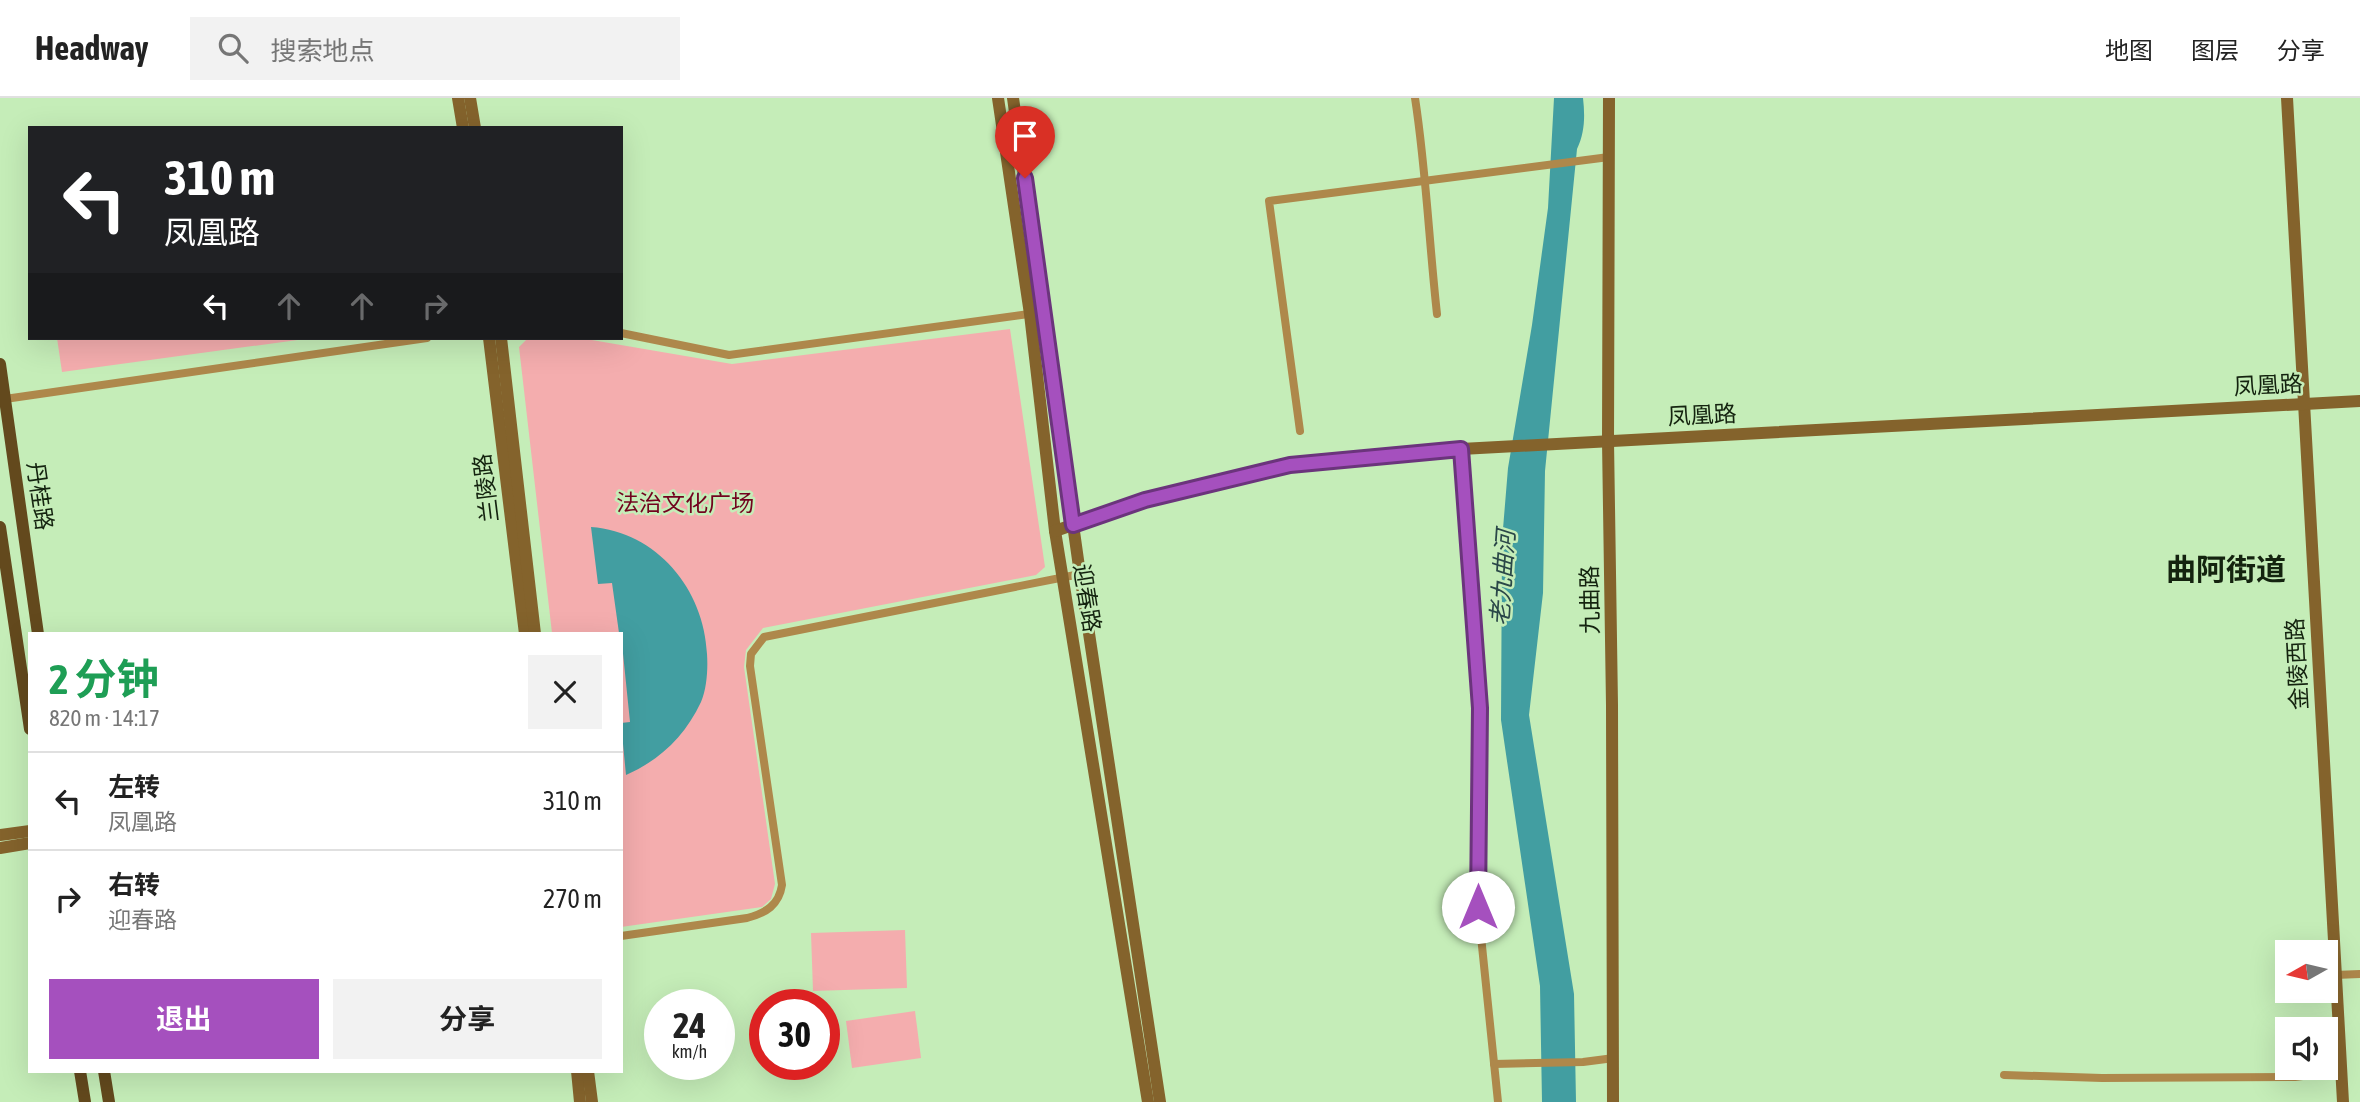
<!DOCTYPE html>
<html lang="zh">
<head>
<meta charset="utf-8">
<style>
	:root { --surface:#fff; --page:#f2f2f2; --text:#222; --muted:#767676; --line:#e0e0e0; --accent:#a550be }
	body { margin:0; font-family:"Asap Condensed","Noto Sans SC",sans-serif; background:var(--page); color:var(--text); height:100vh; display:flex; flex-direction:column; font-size:26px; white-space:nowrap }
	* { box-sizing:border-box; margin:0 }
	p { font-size:23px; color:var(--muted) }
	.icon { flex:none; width:38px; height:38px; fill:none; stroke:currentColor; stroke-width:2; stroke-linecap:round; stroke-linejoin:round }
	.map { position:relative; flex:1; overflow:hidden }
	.sheet { position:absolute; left:28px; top:534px; width:595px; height:441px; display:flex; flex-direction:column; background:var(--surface); border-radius:0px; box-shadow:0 7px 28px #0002 }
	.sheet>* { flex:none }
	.top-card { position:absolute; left:28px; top:28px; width:595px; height:214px; border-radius:0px; box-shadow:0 7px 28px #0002; background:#202124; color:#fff; overflow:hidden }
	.needle { width:46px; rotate:262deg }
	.fabs { position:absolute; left:2275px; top:842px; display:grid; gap:14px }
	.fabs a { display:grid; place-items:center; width:63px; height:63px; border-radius:0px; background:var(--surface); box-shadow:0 7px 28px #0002; font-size:35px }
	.speed { position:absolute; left:644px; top:891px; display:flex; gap:14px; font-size:35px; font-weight:700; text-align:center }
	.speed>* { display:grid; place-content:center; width:91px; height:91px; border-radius:50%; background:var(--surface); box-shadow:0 7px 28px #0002; line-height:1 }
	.speed small { font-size:18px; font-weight:400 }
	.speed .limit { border:10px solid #d22; background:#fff; color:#111 }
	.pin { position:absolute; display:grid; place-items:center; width:60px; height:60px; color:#fff; margin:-72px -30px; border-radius:50% 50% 50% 0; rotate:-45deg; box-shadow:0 0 7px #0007 }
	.pin .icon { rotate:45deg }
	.me { position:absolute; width:77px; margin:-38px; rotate:0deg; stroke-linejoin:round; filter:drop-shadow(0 0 5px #0008) }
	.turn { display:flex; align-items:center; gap:24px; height:147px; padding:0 21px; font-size:32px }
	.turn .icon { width:91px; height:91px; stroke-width:2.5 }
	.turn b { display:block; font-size:49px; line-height:60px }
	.lanes { display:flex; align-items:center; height:66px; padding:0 21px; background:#0003; justify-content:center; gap:35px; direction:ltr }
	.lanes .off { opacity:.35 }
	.round { display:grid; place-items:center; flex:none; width:74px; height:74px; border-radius:0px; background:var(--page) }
	.headline { display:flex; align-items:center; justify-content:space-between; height:119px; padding:0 21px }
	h1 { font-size:42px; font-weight:700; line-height:52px; color:#1e9e55 }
	.action { display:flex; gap:14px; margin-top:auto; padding:14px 21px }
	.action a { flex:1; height:80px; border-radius:0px; background:var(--accent); color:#fff; font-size:28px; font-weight:700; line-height:80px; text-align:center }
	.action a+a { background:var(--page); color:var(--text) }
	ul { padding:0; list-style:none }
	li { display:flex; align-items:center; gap:21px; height:98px; padding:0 21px; border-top:2px solid var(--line) }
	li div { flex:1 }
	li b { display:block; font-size:26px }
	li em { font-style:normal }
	header { display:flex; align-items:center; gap:42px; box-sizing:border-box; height:98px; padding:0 35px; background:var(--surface); border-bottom:2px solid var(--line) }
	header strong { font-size:33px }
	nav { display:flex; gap:38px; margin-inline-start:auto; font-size:24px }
	.search { width:490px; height:63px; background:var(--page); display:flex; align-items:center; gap:18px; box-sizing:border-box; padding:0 24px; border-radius:0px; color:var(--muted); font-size:26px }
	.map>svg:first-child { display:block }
	.green { fill:#f4adae }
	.water { fill:#429ea1 }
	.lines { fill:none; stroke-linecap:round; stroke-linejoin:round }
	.street { stroke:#ae884b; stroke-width:8 }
	.secondary { stroke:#84632c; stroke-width:12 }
	.primary { stroke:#63491d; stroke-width:12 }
	.route-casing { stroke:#6b347c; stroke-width:18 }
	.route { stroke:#a550be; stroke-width:12 }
	.labels { text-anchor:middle; stroke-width:5; stroke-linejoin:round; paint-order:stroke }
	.street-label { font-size:23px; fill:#14230f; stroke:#c5edb8 }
	.park-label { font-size:23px; fill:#72021e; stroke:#c5edb8 }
	.water-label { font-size:24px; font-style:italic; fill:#2a4748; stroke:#c5edb8 }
	.district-label { font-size:30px; font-weight:bold; fill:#14230f; stroke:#c5edb8 }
</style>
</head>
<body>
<header>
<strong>Headway</strong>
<div class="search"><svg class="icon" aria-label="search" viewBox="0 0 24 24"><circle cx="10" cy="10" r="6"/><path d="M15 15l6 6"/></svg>搜索地点</div>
<nav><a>地图</a><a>图层</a><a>分享</a></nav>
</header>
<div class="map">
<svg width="2360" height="1004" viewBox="0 0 2360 1004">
	<rect width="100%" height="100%" fill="#c5edb8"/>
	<g class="green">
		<path d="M 1010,231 L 1045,469 L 1036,477 L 763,530 L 746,552 L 744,569 L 775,786 L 771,801 L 762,809 L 621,829 L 621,536 L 552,535 L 519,249 L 528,240 L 580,240 L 732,266 Z"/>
		<path d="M 57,240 L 312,240 L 62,274 Z"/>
		<path d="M 905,832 L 907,890 L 813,893 L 811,835 Z"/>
		<path d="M 915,913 L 921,960 L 852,970 L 846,923 Z"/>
	</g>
	<g class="water">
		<path d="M 1554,0 L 1583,0 C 1585,18 1585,34 1577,51 L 1545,373 L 1543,495 L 1529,617 L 1574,896 L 1576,1004 L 1542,1004 L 1540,888 L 1501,622 L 1502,443 L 1508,370 L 1532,227 L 1548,110 Z"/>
		<path d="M 591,429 C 657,434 704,491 707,556 C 708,570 707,590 701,604 C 685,638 660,662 626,677 L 621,625 L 630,624 L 621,536 L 619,535 L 612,485 L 598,486 Z"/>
	</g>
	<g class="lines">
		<g class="street">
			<path d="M 1415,0 C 1426,71 1429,144 1437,216"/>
			<path d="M 621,235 L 729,257 L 1044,214"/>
			<path d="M 5,301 L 427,240"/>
			<path d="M 1300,333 L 1269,103 L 1609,59"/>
			<path d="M 1461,351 L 1480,610 L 1478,809 L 1498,1004"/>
			<path d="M 621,838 L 747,820 C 766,815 779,807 782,787 L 750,568 L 751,556 L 764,539 L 1080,476"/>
			<path d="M 2335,877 L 2360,876"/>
			<path d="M 1494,966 L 1583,964 L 1614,960"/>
			<path d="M 2004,977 L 2102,980 L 2295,979 L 2341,973"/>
		</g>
		<g class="secondary">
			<path d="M 458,0 L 463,30"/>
			<path d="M 470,0 L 475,30"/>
			<path d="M 998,0 L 1030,216 L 1055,433 L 1148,1004"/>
			<path d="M 1013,0 L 1080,476 L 1160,1004"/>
			<path d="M 1609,0 L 1608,343 L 1612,607 L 1613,1004"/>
			<path d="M 2287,0 L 2343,1004"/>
			<path d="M 489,240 L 525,536"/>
			<path d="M 501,240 L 535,536"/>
			<path d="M 1055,433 L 1145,402 L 1290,367 L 1461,351 L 2360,303"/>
			<path d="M 0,737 L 30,733"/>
			<path d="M 0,750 L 30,745"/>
			<path d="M 577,973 L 580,1004"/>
			<path d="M 588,973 L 592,1004"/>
		</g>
		<g class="primary">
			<path d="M 0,266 L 38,536"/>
			<path d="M 0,429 L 30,631"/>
			<path d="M 80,973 L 85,1004"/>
			<path d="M 104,973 L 109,1004"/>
		</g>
	</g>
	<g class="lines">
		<g class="route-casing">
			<path id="route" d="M 1025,80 L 1073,427 L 1145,402 L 1290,367 L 1461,351 L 1480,610 L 1478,809"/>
		</g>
		<use href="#route" class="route"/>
	</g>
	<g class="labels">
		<g class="street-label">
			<text transform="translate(2268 287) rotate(-3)" y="8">凤凰路</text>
			<text transform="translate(1702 317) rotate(-3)" y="8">凤凰路</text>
			<text transform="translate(486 390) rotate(-97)" y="8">兰陵路</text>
			<text transform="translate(40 398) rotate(82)" y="8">丹桂路</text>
			<text transform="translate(1087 500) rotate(81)" y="8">迎春路</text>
			<text transform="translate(1590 502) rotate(-91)" y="8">九曲路</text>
			<text transform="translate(2297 566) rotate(-93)" y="8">金陵西路</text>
		</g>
		<g class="park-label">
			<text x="685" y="413">法治文化广场</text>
		</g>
		<g class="water-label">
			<text transform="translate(1503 480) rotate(-86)" y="8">老九曲河</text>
		</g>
		<g class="district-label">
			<text x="2226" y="482">曲阿街道</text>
		</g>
	</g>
</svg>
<div class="fabs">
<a><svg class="needle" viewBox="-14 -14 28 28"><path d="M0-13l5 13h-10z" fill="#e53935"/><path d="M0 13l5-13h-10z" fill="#767676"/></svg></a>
<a><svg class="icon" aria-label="sound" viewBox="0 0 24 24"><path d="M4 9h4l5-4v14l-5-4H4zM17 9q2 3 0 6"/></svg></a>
</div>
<div class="speed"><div>24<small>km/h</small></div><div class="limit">30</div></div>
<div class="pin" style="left:1025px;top:80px;background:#d93025"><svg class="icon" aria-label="arrive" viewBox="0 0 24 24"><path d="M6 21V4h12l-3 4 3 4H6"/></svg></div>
<svg class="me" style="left:1478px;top:809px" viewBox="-20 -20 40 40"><circle r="19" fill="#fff"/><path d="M0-13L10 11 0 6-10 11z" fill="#a550be"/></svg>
<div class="top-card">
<div class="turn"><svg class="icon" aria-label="left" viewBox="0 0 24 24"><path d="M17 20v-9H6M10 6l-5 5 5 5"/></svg><div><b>310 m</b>凤凰路</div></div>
<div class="lanes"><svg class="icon" aria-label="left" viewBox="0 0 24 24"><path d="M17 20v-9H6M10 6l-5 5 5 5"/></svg><svg class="icon off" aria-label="ahead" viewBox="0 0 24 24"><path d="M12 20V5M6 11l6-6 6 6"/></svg><svg class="icon off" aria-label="ahead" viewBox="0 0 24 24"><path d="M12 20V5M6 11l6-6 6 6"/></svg><svg class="icon off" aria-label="right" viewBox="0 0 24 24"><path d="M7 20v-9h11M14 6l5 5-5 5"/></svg></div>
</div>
<section class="sheet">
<div class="headline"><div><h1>2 分钟</h1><p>820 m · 14:17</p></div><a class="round"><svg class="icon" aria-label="close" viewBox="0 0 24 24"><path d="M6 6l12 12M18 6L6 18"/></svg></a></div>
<ul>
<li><svg class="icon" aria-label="left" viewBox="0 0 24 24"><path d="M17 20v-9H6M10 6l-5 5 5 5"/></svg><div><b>左转</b><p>凤凰路</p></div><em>310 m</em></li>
<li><svg class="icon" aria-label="right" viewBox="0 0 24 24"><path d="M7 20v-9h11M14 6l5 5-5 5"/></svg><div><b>右转</b><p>迎春路</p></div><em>270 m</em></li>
</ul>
<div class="action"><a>退出</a><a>分享</a></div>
</section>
</div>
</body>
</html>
